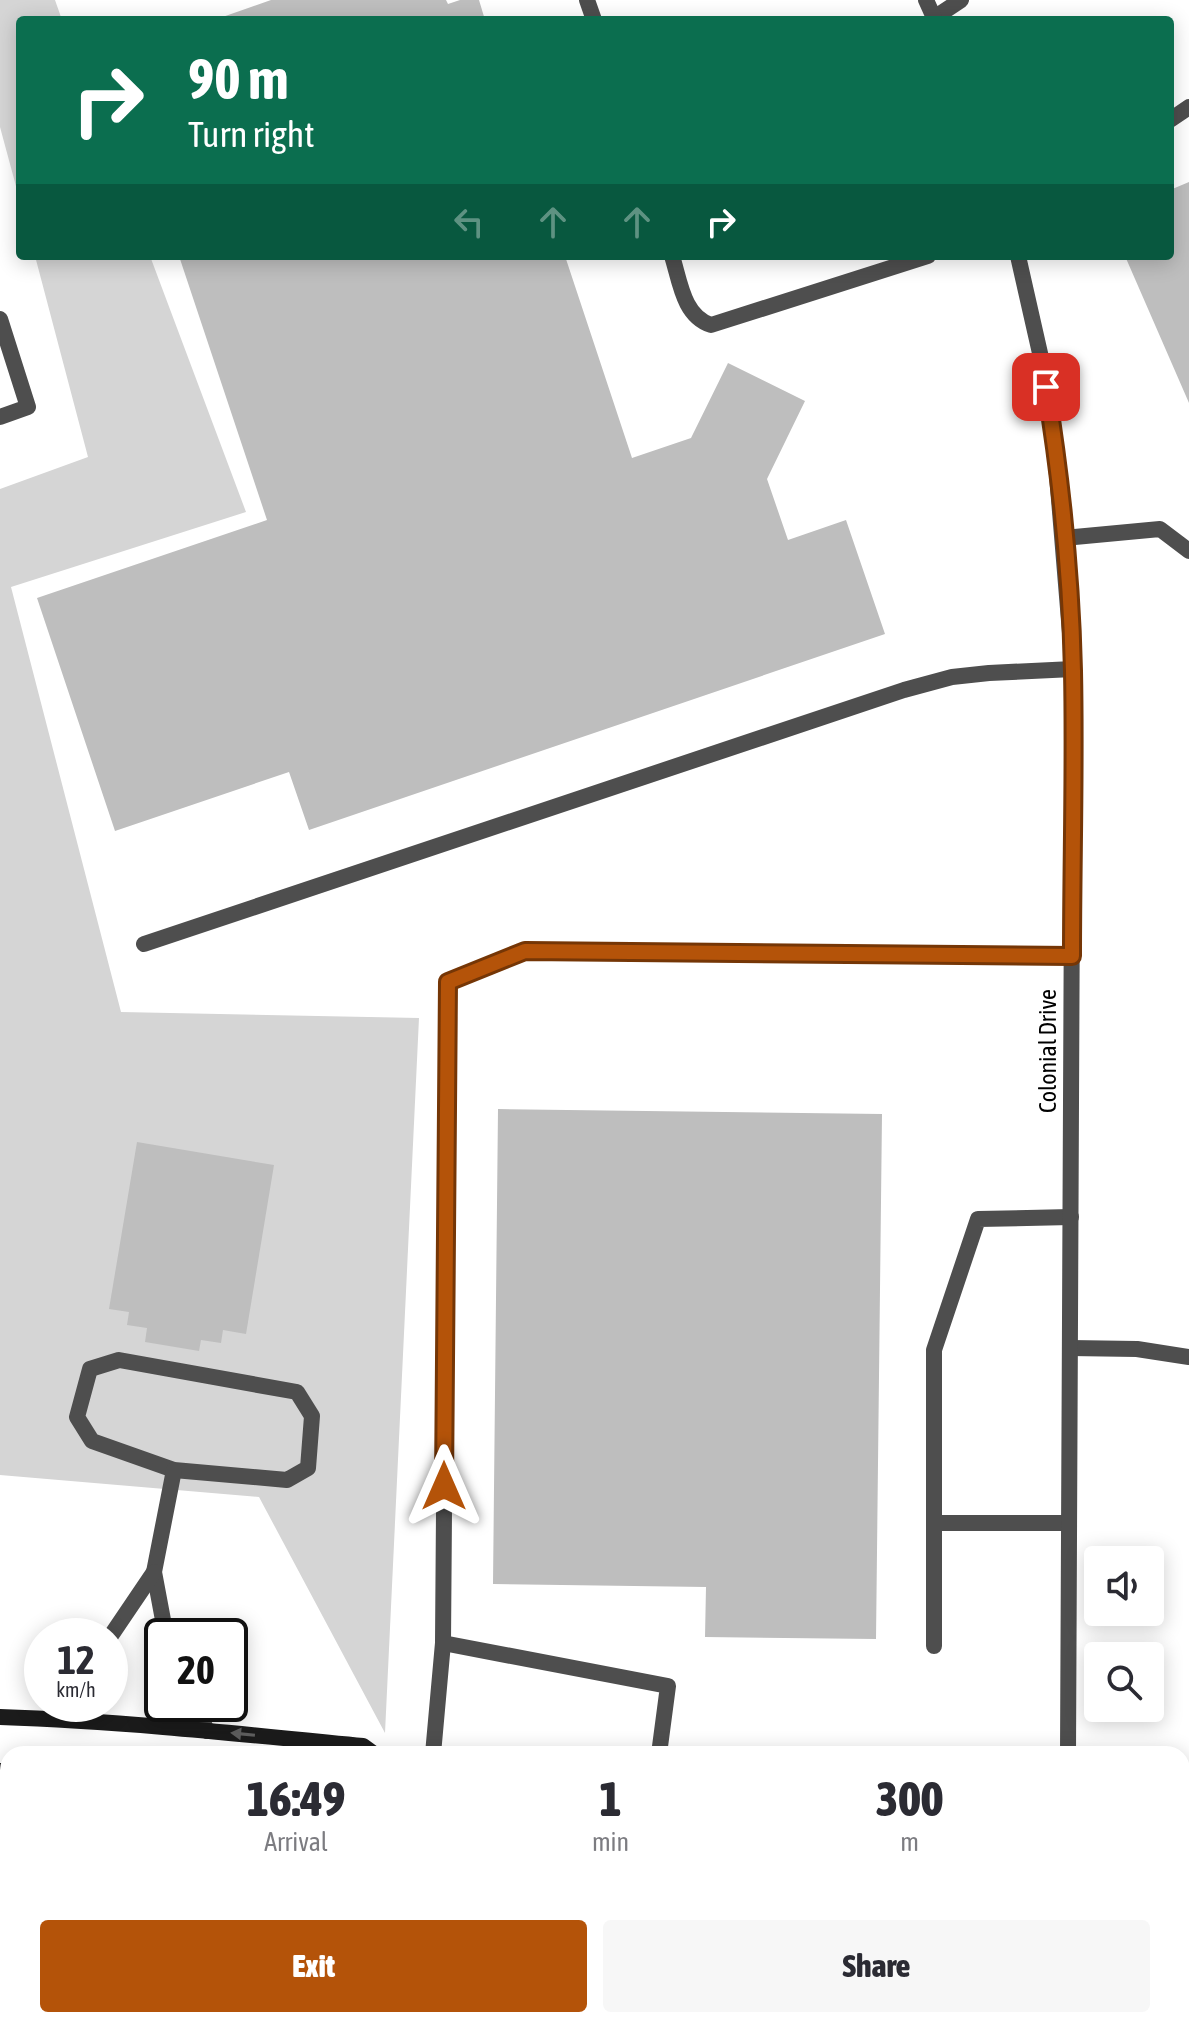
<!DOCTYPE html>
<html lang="en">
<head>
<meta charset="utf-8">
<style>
	:root { --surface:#fff; --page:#f7f7f7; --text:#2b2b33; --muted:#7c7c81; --accent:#b45309 }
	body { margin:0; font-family:"Asap Condensed",sans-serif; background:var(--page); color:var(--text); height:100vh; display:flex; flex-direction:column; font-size:30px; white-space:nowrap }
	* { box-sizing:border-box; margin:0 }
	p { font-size:26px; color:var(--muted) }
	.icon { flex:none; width:44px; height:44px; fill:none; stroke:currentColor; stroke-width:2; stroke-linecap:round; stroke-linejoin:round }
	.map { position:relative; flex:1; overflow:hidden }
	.panel { position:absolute; left:0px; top:1746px; width:1190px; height:282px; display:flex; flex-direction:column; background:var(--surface); border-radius:24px 24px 0 0; box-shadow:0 4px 20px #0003 }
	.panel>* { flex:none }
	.banner { position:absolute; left:16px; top:16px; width:1158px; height:244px; border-radius:8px; box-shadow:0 4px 20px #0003; background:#0b6e4f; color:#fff; overflow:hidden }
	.tools { position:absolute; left:1084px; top:1546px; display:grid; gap:16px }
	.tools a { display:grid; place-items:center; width:80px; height:80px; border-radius:8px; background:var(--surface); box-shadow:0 4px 20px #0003; font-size:40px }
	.speed { position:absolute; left:24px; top:1618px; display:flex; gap:16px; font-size:40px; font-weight:700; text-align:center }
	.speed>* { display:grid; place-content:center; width:104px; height:104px; border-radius:50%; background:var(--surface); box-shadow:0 4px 20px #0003; line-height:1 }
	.speed small { font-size:20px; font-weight:400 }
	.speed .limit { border:4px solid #111; border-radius:12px; background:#fff; color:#111 }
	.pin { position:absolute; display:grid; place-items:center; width:68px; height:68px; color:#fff; margin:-34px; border-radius:16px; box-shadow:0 4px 12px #0006 }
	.me { position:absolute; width:88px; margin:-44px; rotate:0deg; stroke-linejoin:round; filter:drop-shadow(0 0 6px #0008) }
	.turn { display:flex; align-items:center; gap:28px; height:168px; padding:0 40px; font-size:36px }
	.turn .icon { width:104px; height:104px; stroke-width:2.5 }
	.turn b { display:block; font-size:56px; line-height:68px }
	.lanes { display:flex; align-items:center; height:76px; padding:0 40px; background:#0003; justify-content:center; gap:40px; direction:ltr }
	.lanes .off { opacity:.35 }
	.eta { display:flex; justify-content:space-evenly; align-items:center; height:136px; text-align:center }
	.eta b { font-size:48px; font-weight:800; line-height:56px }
	.cta { display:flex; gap:16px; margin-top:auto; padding:16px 40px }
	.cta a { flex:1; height:92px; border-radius:8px; background:var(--accent); color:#fff; font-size:32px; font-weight:800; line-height:92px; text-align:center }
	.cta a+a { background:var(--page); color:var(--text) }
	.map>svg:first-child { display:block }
	.green { fill:#d5d5d5 }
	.building { fill:#bebebe }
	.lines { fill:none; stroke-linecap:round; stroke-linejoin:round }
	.lane { stroke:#4e4e4e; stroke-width:16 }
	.street { stroke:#4e4e4e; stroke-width:16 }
	.secondary { stroke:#1b1b1b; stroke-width:16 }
	.oneway { fill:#5f5f5f }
	.route-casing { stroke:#753606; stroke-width:20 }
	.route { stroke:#b45309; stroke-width:14 }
	.labels { text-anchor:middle; stroke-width:6; stroke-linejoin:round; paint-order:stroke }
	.street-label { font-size:24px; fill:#000; stroke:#fff }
</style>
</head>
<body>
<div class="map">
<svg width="1189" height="2027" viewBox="0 0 1189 2027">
	<rect width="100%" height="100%" fill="#fff"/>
	<g class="green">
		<path d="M 0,0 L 55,0 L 62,20 L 20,20 L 20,201 L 0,127 Z"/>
		<path d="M 35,256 L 150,256 L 246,512 L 11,587 L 121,1012 L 419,1018 L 385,1733 L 259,1497 L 0,1475 L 0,489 L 88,457 Z"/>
	</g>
	<g class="building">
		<path d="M 271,0 L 446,0 L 448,4 L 460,0 L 479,0 L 485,20 L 214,20 Z"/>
		<path d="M 1189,182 L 1189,403 L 1125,256 L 1170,256 L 1170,190 Z"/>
		<path d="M 179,256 L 565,256 L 632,458 L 691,438 L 728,363 L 805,401 L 767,479 L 788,540 L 846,520 L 885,634 L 309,830 L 289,772 L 115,831 L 37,598 L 267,520 Z"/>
		<path d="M 498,1109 L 882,1114 L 876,1639 L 705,1637 L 706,1587 L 493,1584 Z"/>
		<path d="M 137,1142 L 274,1165 L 246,1334 L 223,1330 L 221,1343 L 201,1340 L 199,1351 L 145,1342 L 147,1328 L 127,1325 L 129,1312 L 109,1309 Z"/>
		<path d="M 685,2020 L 770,2020 L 773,2027 L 670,2027 Z"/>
	</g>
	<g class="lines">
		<g class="lane">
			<path d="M 587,0 L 594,20"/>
			<path d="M 934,18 L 961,0"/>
			<path d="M 1170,120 L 1189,107"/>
			<path d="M 672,256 C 680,281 683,316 711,325 L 928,256"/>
			<path d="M 0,319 L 28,407 L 0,417"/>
			<path d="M 1064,538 L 1160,529 L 1189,551"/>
			<path d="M 144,944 L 904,690 L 952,677 L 989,673 L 1073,669"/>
			<path d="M 1070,1348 L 1137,1349 L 1189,1357"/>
			<path d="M 119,1360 L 297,1392 L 312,1416 L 308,1468 L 287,1480 L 174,1470 L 92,1441 L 77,1417 L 90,1369 Z"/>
			<path d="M 934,1523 L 1069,1523"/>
			<path d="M 166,1636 L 154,1572 L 174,1470"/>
			<path d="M 110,1637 L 154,1572"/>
			<path d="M 443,1643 L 668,1686 L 659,1754"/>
			<path d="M 934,1646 L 934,1350 L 978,1219 L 1071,1217"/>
			<path d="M 195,1704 L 207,1731"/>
			<path d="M 51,1718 L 62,1704"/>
			<path d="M 433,1754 L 443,1643 L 448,982 L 525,951 L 1072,956"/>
			<path d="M 834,2020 L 840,2025 L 841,2020"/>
			<path d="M 202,2027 L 218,2020"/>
			<path d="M 903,2027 L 919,2020"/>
		</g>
		<g class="street">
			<path d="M 926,0 L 935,20"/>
			<path d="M 1018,256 L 1042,362 L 1054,439 L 1073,669 L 1068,1754"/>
		</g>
		<g class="secondary">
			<path d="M 0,1717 C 121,1721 242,1734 363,1746 L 374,1754"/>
			<path d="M 0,1771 L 8,1771"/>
			<path d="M 1182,1802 L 1189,1800"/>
			<path d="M 0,1831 L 8,1827"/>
		</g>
	</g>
	<defs><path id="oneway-solid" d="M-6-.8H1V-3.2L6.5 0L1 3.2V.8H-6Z" transform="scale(2)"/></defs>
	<use class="oneway" href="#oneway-solid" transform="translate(243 1734) rotate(-174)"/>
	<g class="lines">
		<g class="route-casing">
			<path id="route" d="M 444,1486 L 448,982 L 525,951 L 1072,956 C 1072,861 1075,766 1073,671 C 1071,577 1061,480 1046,387"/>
		</g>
		<use href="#route" class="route"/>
	</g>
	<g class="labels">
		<g class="street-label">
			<text transform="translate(1048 1051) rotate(-90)" y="8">Colonial Drive</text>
		</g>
	</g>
</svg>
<div class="tools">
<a><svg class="icon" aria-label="sound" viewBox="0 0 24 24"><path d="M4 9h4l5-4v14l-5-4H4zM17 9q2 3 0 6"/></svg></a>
<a><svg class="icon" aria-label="search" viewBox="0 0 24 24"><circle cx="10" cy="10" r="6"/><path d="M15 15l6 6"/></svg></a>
</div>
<div class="speed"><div>12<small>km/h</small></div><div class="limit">20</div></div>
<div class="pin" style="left:1046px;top:387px;background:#d93025"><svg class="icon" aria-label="arrive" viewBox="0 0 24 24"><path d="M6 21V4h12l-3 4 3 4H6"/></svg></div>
<svg class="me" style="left:444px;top:1486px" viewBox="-20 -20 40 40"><path d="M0-17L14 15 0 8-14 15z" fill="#b45309" stroke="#fff" stroke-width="4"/></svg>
<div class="banner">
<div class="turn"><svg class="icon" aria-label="right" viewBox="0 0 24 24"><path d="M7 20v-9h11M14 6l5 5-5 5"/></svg><div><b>90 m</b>Turn right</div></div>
<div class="lanes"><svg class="icon off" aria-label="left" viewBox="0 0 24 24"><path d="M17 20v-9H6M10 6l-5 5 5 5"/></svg><svg class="icon off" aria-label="ahead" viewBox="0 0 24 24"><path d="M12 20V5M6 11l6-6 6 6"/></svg><svg class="icon off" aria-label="ahead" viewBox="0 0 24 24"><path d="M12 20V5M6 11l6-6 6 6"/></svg><svg class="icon" aria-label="right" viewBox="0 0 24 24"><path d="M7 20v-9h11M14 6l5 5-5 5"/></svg></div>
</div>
<section class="panel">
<div class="eta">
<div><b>16:49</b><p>Arrival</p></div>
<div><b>1</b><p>min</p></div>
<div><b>300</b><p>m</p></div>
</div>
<div class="cta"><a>Exit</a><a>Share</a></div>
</section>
</div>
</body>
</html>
